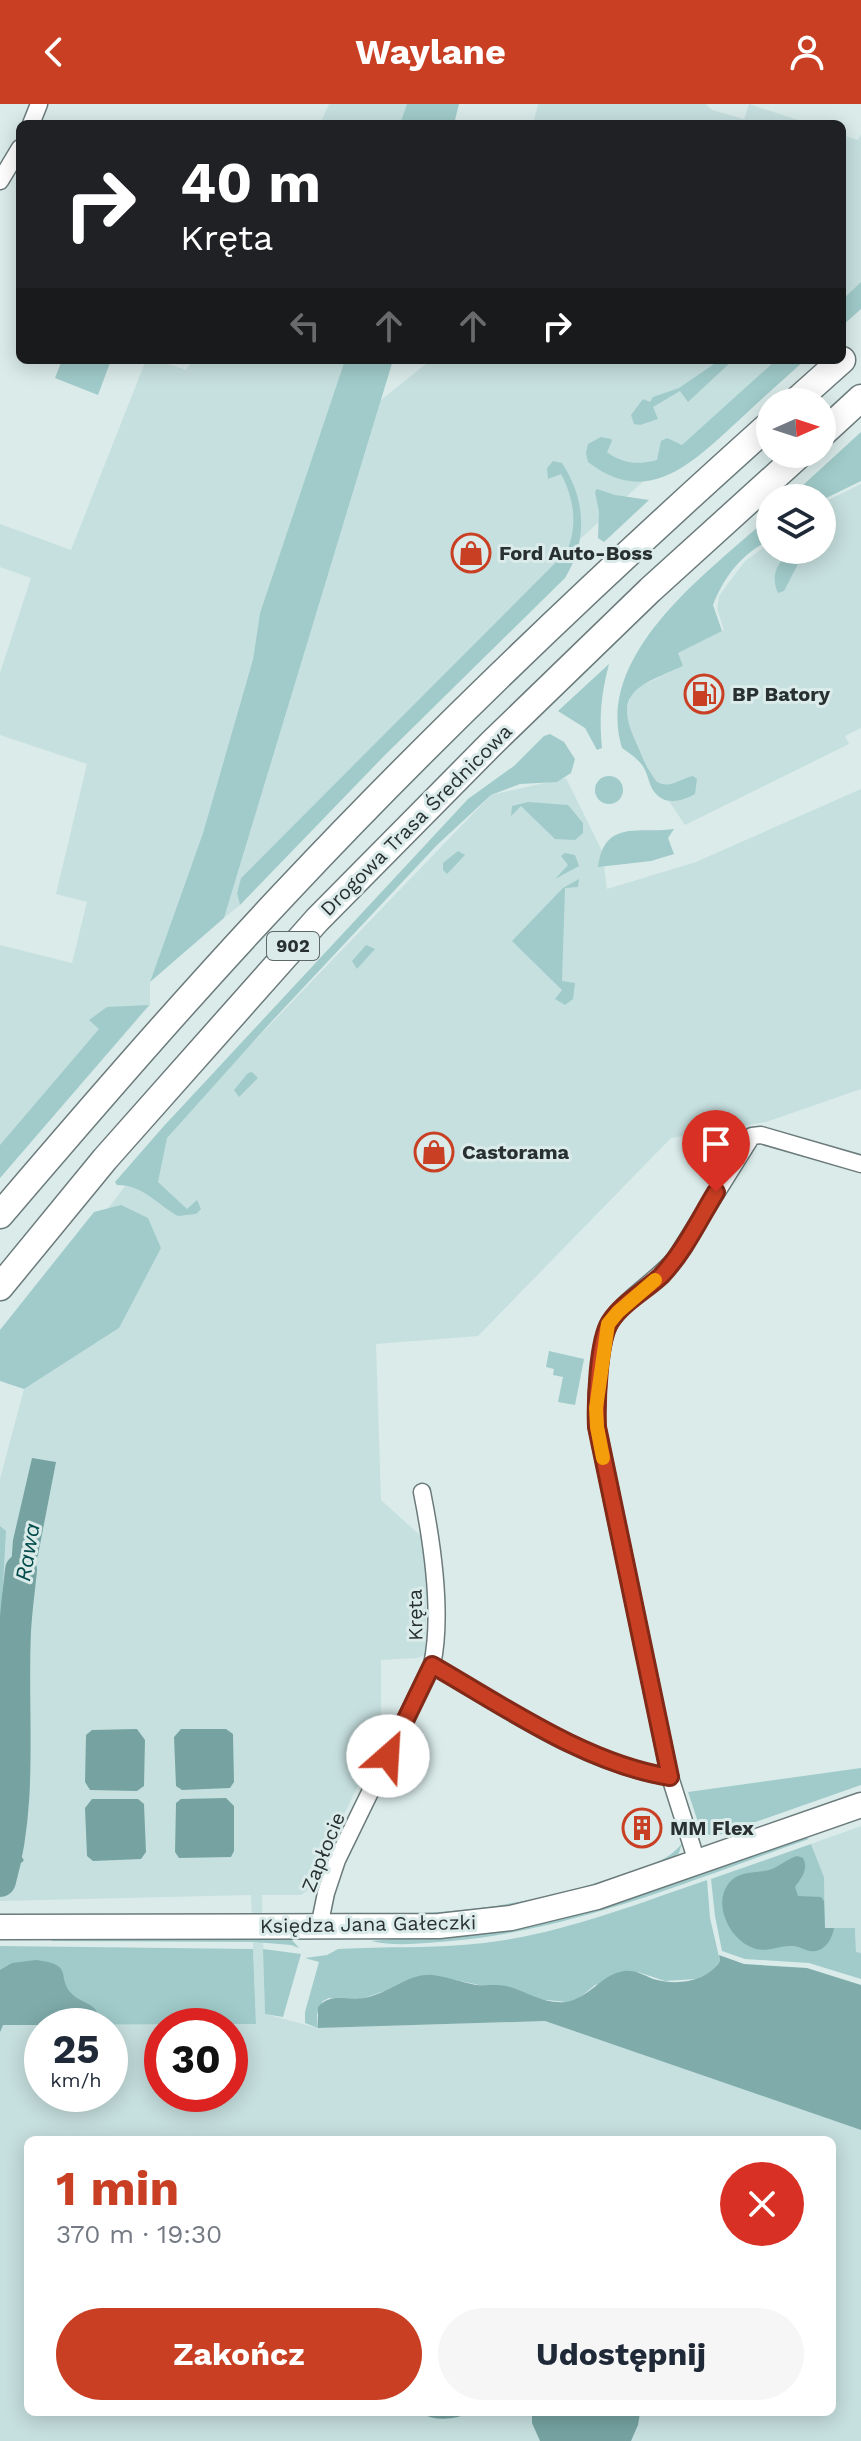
<!DOCTYPE html>
<html lang="pl">
<head>
<meta charset="utf-8">
<style>
	:root { --surface:#fff; --page:#f6f6f7; --text:#1f2937; --muted:#747a83; --accent:#c93f23 }
	body { margin:0; font-family:"Work Sans",sans-serif; background:var(--page); color:var(--text); height:100vh; display:flex; flex-direction:column; font-size:30px; white-space:nowrap }
	* { box-sizing:border-box; margin:0 }
	p { font-size:26px; color:var(--muted) }
	.icon { flex:none; width:44px; height:44px; fill:none; stroke:currentColor; stroke-width:2; stroke-linecap:round; stroke-linejoin:round }
	.map { position:relative; flex:1; overflow:hidden }
	.drawer { position:absolute; left:24px; top:2032px; width:812px; height:280px; display:flex; flex-direction:column; background:var(--surface); border-radius:12px; box-shadow:0 4px 20px #0003 }
	.drawer>* { flex:none }
	.banner { position:absolute; left:16px; top:16px; width:830px; height:244px; border-radius:12px; box-shadow:0 4px 20px #0003; background:#202124; color:#fff; overflow:hidden }
	.needle { width:52px; rotate:87deg }
	.fabs { position:absolute; left:756px; top:284px; display:grid; gap:16px }
	.fabs a { display:grid; place-items:center; width:80px; height:80px; border-radius:50%; background:var(--surface); box-shadow:0 4px 20px #0003; font-size:40px }
	.speed { position:absolute; left:24px; top:1904px; display:flex; gap:16px; font-size:40px; font-weight:700; text-align:center }
	.speed>* { display:grid; place-content:center; width:104px; height:104px; border-radius:50%; background:var(--surface); box-shadow:0 4px 20px #0003; line-height:1 }
	.speed small { font-size:20px; font-weight:400 }
	.speed .limit { border:12px solid #d22; background:#fff; color:#111 }
	.pin { position:absolute; display:grid; place-items:center; width:68px; height:68px; color:#fff; margin:-82px -34px; border-radius:50% 50% 50% 0; rotate:-45deg; box-shadow:0 0 8px #0007 }
	.pin .icon { rotate:45deg }
	.me { position:absolute; width:88px; margin:-44px; rotate:26deg; stroke-linejoin:round; filter:drop-shadow(0 0 6px #0008) }
	.turn { display:flex; align-items:center; gap:28px; height:168px; padding:0 32px; font-size:36px }
	.turn .icon { width:104px; height:104px; stroke-width:2.5 }
	.turn b { display:block; font-size:56px; line-height:68px }
	.lanes { display:flex; align-items:center; height:76px; padding:0 32px; background:#0003; justify-content:center; gap:40px; direction:ltr }
	.lanes .off { opacity:.35 }
	.round { display:grid; place-items:center; flex:none; width:84px; height:84px; border-radius:42px; background:var(--page) }
	.summary { display:flex; align-items:center; justify-content:space-between; height:136px; padding:0 32px }
	h1 { font-size:48px; font-weight:700; line-height:60px; color:var(--accent) }
	.action { display:flex; gap:16px; margin-top:auto; padding:16px 32px }
	.action a { flex:1; height:92px; border-radius:48px; background:var(--accent); color:#fff; font-size:32px; font-weight:700; line-height:92px; text-align:center }
	.action a+a { background:var(--page); color:var(--text) }
	header { display:flex; justify-content:space-between; align-items:center; height:104px; padding:0 32px; background:var(--accent); color:#fff; font-size:36px; font-weight:700 }
	.map>svg:first-child { display:block }
	.built { fill:#c6e0df; fill-rule:evenodd }
	.green { fill:#a0cbca }
	.forest { fill:#7facab }
	.water { fill:#76a3a2 }
	.lines { fill:none; stroke-linecap:round; stroke-linejoin:round }
	.stream { stroke:#76a3a2; stroke-width:5 }
	.river { stroke:#76a3a2; stroke-width:32 }
	.minor-casing { stroke:#6b7a7a; stroke-width:19 }
	.secondary-casing { stroke:#6b7a7a; stroke-width:27 }
	.primary-casing { stroke:#6b7a7a; stroke-width:29 }
	.minor { stroke:#fff; stroke-width:16 }
	.secondary { stroke:#fff; stroke-width:24 }
	.primary { stroke:#fff; stroke-width:26 }
	.route-casing { stroke:#832917; stroke-width:20 }
	.route { stroke:#c93f23; stroke-width:14 }
	.slow { stroke:#f59e0b; stroke-width:14 }
	.labels { text-anchor:middle; stroke-width:6; stroke-linejoin:round; paint-order:stroke }
	.shield { fill:#daebea; stroke:#5e6868; stroke-width:2 }
	.shield-label { font-size:18px; font-weight:bold; fill:#293030 }
	.poi-label { font-size:20px; font-weight:bold; fill:#293030; stroke:#daebea; text-anchor:start }
	.street-label { font-size:20px; fill:#293030; stroke:#daebea }
	.water-label { font-size:22px; font-style:italic; fill:#024b4a; stroke:#daebea }
</style>
</head>
<body>
<header><svg class="icon" aria-label="back" viewBox="0 0 24 24"><path d="M15 5l-7 7 7 7"/></svg>Waylane<svg class="icon" aria-label="person" viewBox="0 0 24 24"><circle cx="12" cy="8" r="4"/><path d="M4 21q1-7 8-7t8 7"/></svg></header>
<div class="map">
<svg width="861" height="2337" viewBox="0 0 861 2337">
	<rect width="100%" height="100%" fill="#daebea"/>
	<g class="built">
		<path d="M 329,0 L 407,0 L 400,20 L 320,20 Z"/>
		<path d="M 538,0 L 706,0 L 712,6 L 744,15 L 749,0 L 810,20 L 533,20 Z"/>
		<path d="M 861,30 L 861,178 L 842,196 L 842,31 L 858,36 Z"/>
		<path d="M 146,256 L 156,256 L 186,266 L 193,256 L 345,256 L 260,509 L 253,554 L 203,729 L 150,878 L 150,901 L 0,1074 L 0,841 L 72,859 L 87,798 L 56,790 L 87,660 L 0,631 L 0,569 L 31,474 L 0,463 L 0,420 L 71,446 Z"/>
		<path d="M 431,256 L 776,256 L 567,447 L 241,774 L 237,789 L 240,801 L 224,814 L 381,296 Z"/>
		<path d="M 861,380 L 861,624 L 845,632 L 849,640 L 685,721 L 652,672 L 629,623 L 626,609 L 631,591 L 641,582 L 683,562 L 677,549 L 724,526 L 717,505 L 719,492 L 745,457 L 770,439 L 770,446 L 822,446 L 822,399 Z"/>
		<path d="M 566,674 L 602,747 L 607,785 L 696,758 L 861,685 L 861,985 L 766,1018 L 671,1034 L 478,1232 L 376,1240 L 381,1396 L 423,1434 L 427,1476 L 425,1551 L 417,1554 L 381,1556 L 381,1634 L 307,1787 L 301,1791 L 262,1791 L 265,1910 L 318,1924 L 545,1917 L 861,2026 L 861,2337 L 0,2337 L 0,1928 L 2,1921 L 256,1920 L 251,1791 L 0,1797 L 0,1375 L 24,1285 L 119,1224 L 103,1111 L 163,1032 L 491,691 ZM 42,1922 L 110,1922 L 110,1990 L 42,1990 ZM 162,1922 L 230,1922 L 230,1990 L 162,1990 ZM 28,2036 L 832,2036 L 832,2308 L 28,2308 Z"/>
		<path d="M 861,1722 L 861,1849 L 856,1849 L 855,1824 L 825,1824 L 824,1773 L 811,1740 Z"/>
	</g>
	<g class="green">
		<path d="M 407,0 L 459,0 L 454,20 L 400,20 Z"/>
		<path d="M 861,178 L 861,205 L 842,222 L 842,196 Z"/>
		<path d="M 62,256 L 111,256 L 98,291 L 55,274 Z"/>
		<path d="M 345,256 L 393,256 L 224,814 L 150,878 L 203,729 L 253,555 L 260,509 Z"/>
		<path d="M 720,256 L 733,256 L 688,298 L 680,287 L 653,303 L 658,315 L 640,321 L 634,320 L 631,311 L 643,295 L 650,298 L 653,293 L 679,284 Z"/>
		<path d="M 776,256 L 805,256 C 782,277 759,297 737,318 C 693,358 648,405 588,358 L 586,349 L 588,340 L 601,333 L 611,335 L 612,337 L 607,348 C 623,360 638,361 657,356 L 661,337 L 667,334 L 682,341 Z"/>
		<path d="M 861,328 L 861,377 L 822,396 L 789,394 Z"/>
		<path d="M 553,357 L 562,359 C 586,396 588,436 565,474 L 384,652 L 240,801 L 237,789 L 241,774 L 567,447 C 578,421 574,394 561,370 L 548,375 L 547,364 Z"/>
		<path d="M 597,385 L 615,391 L 649,396 L 604,438 L 598,434 L 599,408 L 595,388 Z"/>
		<path d="M 770,412 L 770,436 C 742,449 724,473 713,501 L 722,527 L 678,549 L 683,562 C 642,581 611,586 636,638 C 642,652 648,667 657,678 C 671,685 679,675 693,672 L 697,675 L 695,690 C 681,698 663,702 653,686 C 648,678 648,669 642,661 C 637,654 629,649 622,644 C 593,549 710,467 770,412 Z"/>
		<path d="M 793,448 L 799,458 L 784,487 L 778,489 C 770,471 777,457 793,448 Z"/>
		<path d="M 609,560 C 601,590 599,613 602,644 L 597,646 L 585,624 L 558,607 Z"/>
		<path d="M 550,630 L 564,638 L 575,655 L 571,669 L 557,678 L 520,680 L 491,691 L 437,741 L 272,917 L 167,1034 L 158,1078 L 187,1105 L 197,1096 L 201,1105 L 196,1110 L 178,1112 C 156,1100 144,1081 117,1081 L 115,1078 L 163,1023 L 468,695 L 514,662 L 544,632 Z"/>
		<circle cx="609" cy="686" r="14"/>
		<path d="M 528,698 L 568,701 L 583,719 L 583,729 L 575,736 L 555,735 L 521,702 L 511,712 L 512,702 Z"/>
		<path d="M 674,725 L 668,734 L 674,750 L 651,757 L 598,763 C 604,714 641,730 674,725 Z"/>
		<path d="M 458,747 L 465,751 L 447,770 L 443,766 L 443,759 Z"/>
		<path d="M 565,749 L 575,751 L 579,762 L 555,775 L 568,761 L 561,752 Z"/>
		<path d="M 579,775 L 578,783 L 565,784 L 562,877 L 575,879 L 573,895 L 565,901 L 555,895 L 562,886 L 512,837 L 563,784 Z"/>
		<path d="M 366,841 L 375,845 L 357,865 L 352,857 Z"/>
		<path d="M 149,901 L 0,1074 L 0,1041 L 99,925 L 89,916 L 107,903 Z"/>
		<path d="M 252,968 L 258,974 L 239,993 L 234,986 L 248,969 Z"/>
		<path d="M 121,1101 L 148,1114 L 161,1144 L 119,1224 L 24,1285 L 0,1277 L 0,1226 L 94,1108 Z"/>
		<path d="M 549,1247 L 584,1255 L 575,1301 L 558,1298 L 563,1273 L 553,1271 L 554,1265 L 546,1263 Z"/>
		<path d="M 0,1422 L 6,1427 L 0,1534 Z"/>
		<path d="M 861,1664 L 861,1681 L 716,1732 L 705,1730 L 701,1727 L 688,1688 Z"/>
		<path d="M 802,1732 L 809,1735 C 692,1776 575,1826 451,1837 C 425,1839 397,1843 371,1837 L 405,1834 Z"/>
		<path d="M 682,1739 L 679,1749 L 674,1755 C 586,1787 490,1820 396,1809 C 474,1810 550,1795 624,1770 C 646,1762 668,1758 682,1739 Z"/>
		<path d="M 811,1740 L 824,1773 L 825,1824 L 855,1824 L 856,1848 L 861,1849 L 861,1875 L 809,1859 L 745,1855 L 722,1847 L 715,1812 L 711,1775 Z"/>
		<path d="M 707,1776 L 710,1814 L 720,1857 L 711,1869 L 696,1875 L 665,1877 L 638,1868 L 595,1881 L 578,1895 L 567,1898 L 536,1895 L 505,1882 L 479,1881 L 432,1871 L 361,1895 L 329,1894 L 323,1897 L 317,1910 L 318,1924 L 305,1919 L 305,1908 L 319,1858 L 305,1854 L 327,1851 L 338,1845 C 387,1842 435,1845 484,1839 C 561,1830 634,1801 707,1776 Z"/>
		<path d="M 284,1833 L 292,1836 L 299,1844 L 291,1841 L 255,1838 L 52,1837 L 52,1834 Z"/>
		<path d="M 0,1842 L 253,1845 L 256,1920 L 3,1921 L 0,1928 Z"/>
		<path d="M 263,1845 L 301,1850 L 283,1913 L 265,1910 Z"/>
	</g>
	<g class="forest">
		<path d="M 797,1752 L 803,1754 C 809,1766 801,1774 795,1783 L 798,1792 L 821,1793 L 824,1797 L 825,1824 L 834,1824 C 832,1836 824,1849 810,1847 C 804,1846 799,1842 793,1842 C 780,1841 768,1848 756,1845 C 729,1838 709,1795 733,1775 C 743,1767 757,1769 769,1766 C 779,1763 787,1755 797,1752 Z"/>
		<path d="M 719,1851 L 744,1860 L 807,1864 L 861,1881 L 861,2026 L 545,1917 L 318,1924 L 318,1903 C 331,1888 347,1897 364,1894 C 389,1890 408,1869 433,1871 C 448,1873 461,1878 476,1881 C 486,1882 497,1880 506,1882 C 527,1887 542,1900 565,1898 C 589,1895 600,1871 624,1867 C 636,1866 643,1871 653,1875 C 676,1882 707,1878 720,1857 Z"/>
		<path d="M 36,1856 C 75,1861 56,1871 71,1889 C 83,1902 102,1898 98,1921 L 3,1921 L 0,1928 L 0,1866 L 12,1859 Z"/>
	</g>
	<g class="water">
		<path d="M 32,1354 L 56,1358 L 38,1451 L 22,1488 L 19,1509 L 14,1508 L 11,1463 L 13,1436 Z"/>
		<path d="M 137,1625 L 145,1636 L 144,1682 L 137,1687 L 90,1686 L 85,1678 L 86,1631 L 92,1626 Z"/>
		<path d="M 181,1625 L 226,1625 L 233,1630 L 234,1678 L 230,1684 L 182,1686 L 176,1682 L 174,1633 Z"/>
		<path d="M 226,1694 L 234,1702 L 234,1747 L 231,1753 L 179,1754 L 175,1748 L 176,1699 L 181,1695 Z"/>
		<path d="M 92,1695 L 138,1695 L 144,1700 L 146,1748 L 141,1755 L 93,1757 L 87,1752 L 85,1704 Z"/>
		<path d="M 418,2308 L 472,2308 C 454,2316 436,2318 418,2308 Z"/>
		<path d="M 532,2308 L 639,2308 L 640,2309 L 638,2321 L 631,2337 L 540,2337 L 532,2319 Z"/>
	</g>
	<g class="lines">
		<path class="stream" d="M 2,1769 L 11,1761 L 21,1756"/>
		<path class="river" d="M 0,1777 C 23,1696 11,1610 15,1527 C 16,1507 19,1486 21,1466"/>
		<g class="minor-casing">
			<g id="minor">
				<path d="M 31,20 L 39,0"/>
				<path d="M 0,77 L 20,44"/>
				<path d="M 422,1388 C 432,1438 443,1510 432,1561 C 506,1604 584,1660 670,1673"/>
				<path d="M 697,1758 L 670,1673 L 597,1323 C 596,1299 598,1236 611,1217 C 627,1193 656,1177 675,1155 L 752,1032 L 761,1031 L 861,1060"/>
				<path d="M 319,1823 L 326,1789 L 337,1756 L 432,1561"/>
			</g>
		</g>
		<g class="secondary-casing">
			<path id="secondary" d="M 0,1823 L 439,1822 L 511,1814 L 597,1793 L 861,1701"/>
		</g>
		<g class="primary-casing">
			<g id="primary">
				<path d="M 795,298 L 842,256"/>
				<path d="M 822,330 L 861,294"/>
				<path d="M 0,1111 C 94,1001 189,891 288,786 C 441,623 604,469 770,320"/>
				<path d="M 0,1183 L 105,1055 L 317,816 L 492,639 L 650,486 L 800,350"/>
			</g>
		</g>
		<use href="#minor" class="minor"/>
		<use href="#secondary" class="secondary"/>
		<use href="#primary" class="primary"/>
	</g>
	<g class="lines">
		<g class="route-casing">
			<path id="route" d="M 388,1652 L 432,1561 C 505,1603 587,1660 670,1673 L 597,1323 C 596,1299 598,1237 610,1218 C 622,1199 645,1187 661,1172 C 684,1148 699,1116 716,1088"/>
		</g>
		<use href="#route" class="route"/>
		<path class="slow" d="M 603,1354 L 597,1323 L 596,1304 L 608,1220 L 618,1208 L 655,1176"/>
	</g>
	<defs>
		<g id="shop-ring" transform="scale(2)"><circle r="9.5" fill="#daebea" stroke="#c93f23" stroke-width="1.5"/><path d="M-5-2.5h2.3a2.7 3.5 0 0 1 5.4 0H5L5.5 6h-11ZM-1.5-2.5h3a1.5 2.3 0 0 0-3 0Z" fill="#c93f23"/></g>
		<g id="fuel-ring" transform="scale(2)"><circle r="9.5" fill="#daebea" stroke="#c93f23" stroke-width="1.5"/><path d="M-5.5-6h7V0h2V4h1.3V-2.5L3-4.5l.8-.8L6-3V5H2.5V1h-1V6h-7ZM-4.2-4.7v3.2H.2V-4.7Z" fill="#c93f23"/></g>
		<g id="building-ring" transform="scale(2)"><circle r="9.5" fill="#daebea" stroke="#c93f23" stroke-width="1.5"/><path d="M-4-6H4V6H1V3H-1V6H-4ZM-2.5-4.3h1.7v1.8h-1.7ZM.8-4.3h1.7v1.8H.8ZM-2.5-1h1.7V.8h-1.7ZM.8-1h1.7V.8H.8Z" fill="#c93f23"/></g>
	</defs>
	<g fill-rule="evenodd">
		<use href="#shop-ring" x="471" y="449"/>
		<use href="#fuel-ring" x="704" y="590"/>
		<use href="#shop-ring" x="434" y="1048"/>
		<use href="#building-ring" x="642" y="1724"/>
	</g>
	<g class="labels">
		<rect class="shield" x="267" y="828" width="52" height="28" rx="6"/>
		<g class="shield-label">
			<text x="293" y="848">902</text>
		</g>
		<g class="poi-label">
			<text x="499" y="456">Ford Auto-Boss</text>
			<text x="732" y="597">BP Batory</text>
			<text x="462" y="1055">Castorama</text>
			<text x="670" y="1731">MM Flex</text>
		</g>
		<g class="street-label">
			<text transform="translate(416 716) rotate(-45)" y="7">Drogowa Trasa Średnicowa</text>
			<text transform="translate(415 1511) rotate(-91)" y="7">Kręta</text>
			<text transform="translate(323 1748) rotate(-68)" y="7">Zapłocie</text>
			<text transform="translate(368 1820) rotate(-1)" y="7">Księdza Jana Gałeczki</text>
		</g>
		<g class="water-label">
			<text transform="translate(27 1448) rotate(-80)" y="8">Rawa</text>
		</g>
	</g>
</svg>
<div class="fabs">
<a><svg class="needle" viewBox="-14 -14 28 28"><path d="M0-13l5 13h-10z" fill="#e53935"/><path d="M0 13l5-13h-10z" fill="#747a83"/></svg></a>
<a><svg class="icon" aria-label="layers" viewBox="0 0 24 24"><path d="M12 4l9 5-9 5-9-5zM3 14l9 5 9-5"/></svg></a>
</div>
<div class="speed"><div>25<small>km/h</small></div><div class="limit">30</div></div>
<div class="pin" style="left:716px;top:1088px;background:#d93025"><svg class="icon" aria-label="arrive" viewBox="0 0 24 24"><path d="M6 21V4h12l-3 4 3 4H6"/></svg></div>
<svg class="me" style="left:388px;top:1652px" viewBox="-20 -20 40 40"><circle r="19" fill="#fff"/><path d="M0-13L10 11 0 6-10 11z" fill="#c93f23"/></svg>
<div class="banner">
<div class="turn"><svg class="icon" aria-label="right" viewBox="0 0 24 24"><path d="M7 20v-9h11M14 6l5 5-5 5"/></svg><div><b>40 m</b>Kręta</div></div>
<div class="lanes"><svg class="icon off" aria-label="left" viewBox="0 0 24 24"><path d="M17 20v-9H6M10 6l-5 5 5 5"/></svg><svg class="icon off" aria-label="ahead" viewBox="0 0 24 24"><path d="M12 20V5M6 11l6-6 6 6"/></svg><svg class="icon off" aria-label="ahead" viewBox="0 0 24 24"><path d="M12 20V5M6 11l6-6 6 6"/></svg><svg class="icon" aria-label="right" viewBox="0 0 24 24"><path d="M7 20v-9h11M14 6l5 5-5 5"/></svg></div>
</div>
<section class="drawer">
<div class="summary"><div><h1>1 min</h1><p>370 m · 19:30</p></div><a class="round" style="background:#d93025;color:#fff"><svg class="icon" aria-label="close" viewBox="0 0 24 24"><path d="M6 6l12 12M18 6L6 18"/></svg></a></div>
<div class="action"><a>Zakończ</a><a>Udostępnij</a></div>
</section>
</div>
</body>
</html>
